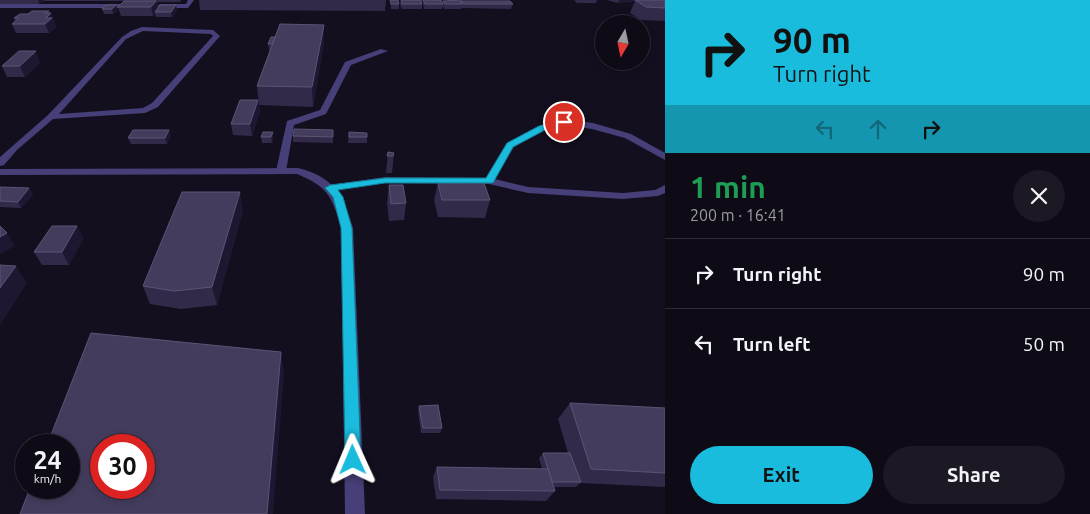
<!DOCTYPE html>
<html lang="en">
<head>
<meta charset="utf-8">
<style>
	:root { --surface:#0e0b17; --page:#1c1924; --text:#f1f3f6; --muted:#9b9ba1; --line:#2e2b36; --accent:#1abcdd }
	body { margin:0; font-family:Ubuntu,sans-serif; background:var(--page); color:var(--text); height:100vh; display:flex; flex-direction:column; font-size:19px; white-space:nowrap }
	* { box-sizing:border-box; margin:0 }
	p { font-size:16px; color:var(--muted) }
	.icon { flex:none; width:28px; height:28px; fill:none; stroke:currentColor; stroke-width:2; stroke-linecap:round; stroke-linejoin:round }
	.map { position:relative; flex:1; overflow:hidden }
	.sheet { display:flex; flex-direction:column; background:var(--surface); width:425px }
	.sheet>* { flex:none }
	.top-card { background:#1abcdd; color:#111; overflow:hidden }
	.needle { width:32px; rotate:189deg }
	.controls { position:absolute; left:595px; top:15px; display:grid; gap:10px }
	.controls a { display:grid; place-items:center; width:55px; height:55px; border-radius:50%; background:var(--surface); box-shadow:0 2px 8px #0003,0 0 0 1px var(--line); font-size:25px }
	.speed { position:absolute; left:15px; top:434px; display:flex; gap:10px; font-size:25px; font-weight:700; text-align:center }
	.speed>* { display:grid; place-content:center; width:65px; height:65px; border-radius:50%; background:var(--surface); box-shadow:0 2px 8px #0003,0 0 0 1px var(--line); line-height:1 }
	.speed small { font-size:12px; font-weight:400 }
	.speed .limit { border:8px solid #d22; background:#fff; color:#111 }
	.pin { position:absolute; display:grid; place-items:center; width:42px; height:42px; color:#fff; margin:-21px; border:2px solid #fff; border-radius:50%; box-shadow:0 1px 5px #0007 }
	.me { position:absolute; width:55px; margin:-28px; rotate:359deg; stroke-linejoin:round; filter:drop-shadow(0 0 4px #0008) }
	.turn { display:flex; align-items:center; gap:18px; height:105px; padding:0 25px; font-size:22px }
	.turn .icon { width:65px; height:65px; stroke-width:2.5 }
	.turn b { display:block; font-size:35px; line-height:42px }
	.lanes { display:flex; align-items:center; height:48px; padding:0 25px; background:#0003; justify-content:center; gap:25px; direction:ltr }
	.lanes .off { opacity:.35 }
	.round { display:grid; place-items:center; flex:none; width:52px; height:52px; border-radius:26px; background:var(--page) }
	.head { display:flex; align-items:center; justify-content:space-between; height:85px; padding:0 25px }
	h1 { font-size:30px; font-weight:700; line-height:38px; color:#1e9e55 }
	.action { display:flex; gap:10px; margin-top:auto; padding:10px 25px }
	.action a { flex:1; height:58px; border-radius:30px; background:var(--accent); color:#111; font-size:20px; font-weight:700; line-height:58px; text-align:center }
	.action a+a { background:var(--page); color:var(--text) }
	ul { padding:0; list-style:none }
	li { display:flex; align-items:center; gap:15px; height:70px; padding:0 25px; border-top:1px solid var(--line) }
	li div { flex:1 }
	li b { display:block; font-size:19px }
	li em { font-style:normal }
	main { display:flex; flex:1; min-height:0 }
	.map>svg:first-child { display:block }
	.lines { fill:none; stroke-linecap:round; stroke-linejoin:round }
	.service { fill:#463f78; fill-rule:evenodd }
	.minor { fill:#463f78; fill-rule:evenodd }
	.wall { fill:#332a4a }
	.shaded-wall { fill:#1e1731 }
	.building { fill:#443c5d; stroke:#5c5376; fill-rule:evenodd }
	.route { fill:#1abcdd; stroke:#117a90 }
</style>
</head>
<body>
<main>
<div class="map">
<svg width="665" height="514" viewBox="0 0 665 514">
	<rect width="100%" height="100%" fill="#130f1f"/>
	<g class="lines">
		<g class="service">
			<path d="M 188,0 L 194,0 L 188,8 L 160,8 L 157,6 L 160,4 L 186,4 Z"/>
			<path d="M 0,4 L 135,4 L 138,6 L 135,8 L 0,8 Z"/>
			<path d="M 142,27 L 213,30 L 220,36 L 158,107 L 145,113 L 53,119 L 17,150 L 4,165 L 0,166 L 0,157 L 48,115 L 122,37 L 131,31 ZM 143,31 L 211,34 L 213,36 L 152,103 L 143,108 L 59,114 L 126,39 Z"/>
			<path d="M 381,49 L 388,51 L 351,65 L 326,114 L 294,125 L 286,171 L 285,173 L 277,173 L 276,171 L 287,121 L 320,110 L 345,62 Z"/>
			<path d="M 564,119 L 593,123 L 631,134 L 665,153 L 665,160 L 625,138 L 592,129 L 564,125 L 545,130 L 514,147 L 495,179 L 528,187 L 623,193 L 655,190 L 665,185 L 665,193 L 658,196 L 623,199 L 528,193 L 489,184 L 385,183 L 330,191 L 325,188 L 330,185 L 385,177 L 486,178 L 507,143 L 539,126 Z"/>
		</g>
		<path class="minor" d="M 298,168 C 334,177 343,195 353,228 L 365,514 L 345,514 L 341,228 C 332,196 328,187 297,174 L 0,175 L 0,169 Z"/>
	</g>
	<g class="wall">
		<path d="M 0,0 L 181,0 L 180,2 L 157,2 L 158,8 L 177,10 L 172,17 L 156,17 L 155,14 L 153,16 L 121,16 L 118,7 L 124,1 L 44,1 L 39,4 L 0,4 Z"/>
		<path d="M 199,0 L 386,0 L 385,11 L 200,10 Z"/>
		<path d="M 390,0 L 398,0 L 399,4 L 399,9 L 391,9 Z"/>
		<path d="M 401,0 L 422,4 L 422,9 L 402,9 L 400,5 Z"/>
		<path d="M 423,0 L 442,3 L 443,1 L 461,2 L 461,1 L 513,4 L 511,9 L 462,8 L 462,7 L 461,9 L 444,9 L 443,6 L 442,9 L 424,9 L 423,5 Z"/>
		<path d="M 574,0 L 597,0 L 596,3 L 577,3 Z"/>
		<path d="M 608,0 L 665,0 L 665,21 L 640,20 L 630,13 L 635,1 L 618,3 L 610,1 Z"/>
		<path d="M 116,5 L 117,10 L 113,14 L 104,14 L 102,9 Z"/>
		<path d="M 50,13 L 55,23 L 54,23 L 56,27 L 49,33 L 16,33 L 12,24 L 15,21 L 14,18 Z"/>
		<path d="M 324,25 L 324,42 L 313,107 L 259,105 L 257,86 L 270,50 L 269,50 L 268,44 L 275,37 Z"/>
		<path d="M 40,62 L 25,77 L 7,77 L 2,66 Z"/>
		<path d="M 258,100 L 260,111 L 252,136 L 233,135 L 231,124 Z"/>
		<path d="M 333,130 L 333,143 L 293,142 L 293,136 Z"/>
		<path d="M 273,132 L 273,138 L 272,143 L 262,143 L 261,137 Z"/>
		<path d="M 349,132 L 367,133 L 367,143 L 348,143 Z"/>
		<path d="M 171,136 L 167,144 L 131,144 L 128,138 Z"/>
		<path d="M 388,152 L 394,153 L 392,173 L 386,173 Z"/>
		<path d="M 438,183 L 490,200 L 485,218 L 438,217 L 434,200 Z"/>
		<path d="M 389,185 L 406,203 L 404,220 L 389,221 L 387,202 Z"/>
		<path d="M 0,187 L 29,188 L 33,195 L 21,208 L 0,207 Z"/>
		<path d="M 243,210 L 217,305 L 181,309 L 150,304 L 143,286 Z"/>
		<path d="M 77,226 L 83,239 L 69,265 L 42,265 L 34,252 Z"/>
		<path d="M 570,403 L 665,408 L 665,487 L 580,483 L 576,487 L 553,487 L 555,491 L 546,501 L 436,499 L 433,477 L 437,467 L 542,469 L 539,458 L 543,453 L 568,453 L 558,419 Z"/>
		<path d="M 419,406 L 442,428 L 440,433 L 421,433 L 418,411 Z"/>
	</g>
	<g class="shaded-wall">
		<path d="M 38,0 L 43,0 L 44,1 L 39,4 Z"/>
		<path d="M 619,0 L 636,0 L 618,3 Z"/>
		<path d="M 156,1 L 159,10 L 155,12 L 155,14 L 153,16 L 151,7 Z"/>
		<path d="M 116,5 L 117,10 L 113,14 L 112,9 Z"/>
		<path d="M 176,5 L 177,10 L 172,17 L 171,12 Z"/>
		<path d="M 49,11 L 50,14 L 51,13 L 55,23 L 54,23 L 56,27 L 49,33 L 45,24 L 45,13 Z"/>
		<path d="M 324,25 L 324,42 L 313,107 L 312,87 Z"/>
		<path d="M 36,51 L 40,62 L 25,77 L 20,66 Z"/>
		<path d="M 258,100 L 260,111 L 252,136 L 250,124 Z"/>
		<path d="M 169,130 L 171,136 L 167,144 L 165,138 Z"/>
		<path d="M 273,132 L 273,138 L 272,143 L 271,137 Z"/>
		<path d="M 29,188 L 33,195 L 21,208 L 18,202 Z"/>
		<path d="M 240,192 L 243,210 L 217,305 L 212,287 Z"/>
		<path d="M 77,226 L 83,239 L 69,265 L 62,252 Z"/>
		<path d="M 7,233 L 15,246 L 0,254 L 0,237 Z"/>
		<path d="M 16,266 L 27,283 L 0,325 L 0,288 Z"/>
		<path d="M 281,352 L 284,373 L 273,514 L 267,514 Z"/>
	</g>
	<g class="building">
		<path d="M 390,0 L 398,0 L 399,4 L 391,4 Z"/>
		<path d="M 401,0 L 421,0 L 422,4 L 402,4 Z"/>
		<path d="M 423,0 L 441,0 L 443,4 L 425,4 Z"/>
		<path d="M 460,0 L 462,4 L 445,4 L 443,1 Z"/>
		<path d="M 635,0 L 665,0 L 665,8 L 646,7 Z"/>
		<path d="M 124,1 L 156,1 L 151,7 L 118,7 Z"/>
		<path d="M 461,1 L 510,1 L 513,4 L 463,4 Z"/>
		<path d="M 106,5 L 116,5 L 112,9 L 102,9 Z"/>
		<path d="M 160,5 L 176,5 L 171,12 L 155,12 Z"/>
		<path d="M 32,11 L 49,11 L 45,13 L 51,13 L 46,18 L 52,18 L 45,24 L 12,24 L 19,18 L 14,18 L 20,14 L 28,14 Z"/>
		<path d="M 280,24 L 324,25 L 312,87 L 257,86 Z"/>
		<path d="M 271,37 L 275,37 L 272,44 L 268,44 Z"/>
		<path d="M 19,51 L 36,51 L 20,66 L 2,66 Z"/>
		<path d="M 240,100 L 258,100 L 250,124 L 231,124 Z"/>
		<path d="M 294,129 L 333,130 L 333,137 L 293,136 Z"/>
		<path d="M 133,130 L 169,130 L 165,138 L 128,138 Z"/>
		<path d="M 263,132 L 273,132 L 271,137 L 261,137 Z"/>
		<path d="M 349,132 L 367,133 L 367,137 L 349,137 Z"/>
		<path d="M 388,152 L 394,153 L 393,156 L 387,156 Z"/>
		<path d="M 438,183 L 484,183 L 490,200 L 442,200 Z"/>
		<path d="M 389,185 L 403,185 L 406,203 L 391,204 Z"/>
		<path d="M 0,187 L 29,188 L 18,202 L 0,201 Z"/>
		<path d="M 182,192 L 240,192 L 212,287 L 174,291 L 143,286 Z"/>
		<path d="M 0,226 L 7,233 L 0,237 Z"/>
		<path d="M 52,226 L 77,226 L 62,252 L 34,252 Z"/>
		<path d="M 0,265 L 16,266 L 0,288 Z"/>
		<path d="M 91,333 L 281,352 L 267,514 L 20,514 L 30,488 L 69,488 L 69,445 L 47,445 ZM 101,445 L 144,445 L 144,488 L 101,488 Z"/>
		<path d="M 570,403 L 665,408 L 665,473 L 591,469 Z"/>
		<path d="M 438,405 L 442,428 L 423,428 L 419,406 Z"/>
		<path d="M 543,453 L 570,453 L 581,482 L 552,482 Z"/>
		<path d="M 437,467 L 548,469 L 555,491 L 440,490 Z"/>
	</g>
	<path class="route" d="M 564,119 L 567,120 L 567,123 L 545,130 L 513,147 L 493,183 L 385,183 L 338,190 L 343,197 L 352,228 L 361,460 L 359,466 L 353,468 L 348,466 L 345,460 L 341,228 L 333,197 L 325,188 L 330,185 L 385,178 L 486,178 L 507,143 L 539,126 Z"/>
</svg>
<div class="controls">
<a><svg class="needle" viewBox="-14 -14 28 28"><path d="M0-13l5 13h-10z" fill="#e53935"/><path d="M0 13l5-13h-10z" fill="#9b9ba1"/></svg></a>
</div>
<div class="speed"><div>24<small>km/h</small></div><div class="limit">30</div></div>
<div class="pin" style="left:564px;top:122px;background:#d93025"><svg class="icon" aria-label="arrive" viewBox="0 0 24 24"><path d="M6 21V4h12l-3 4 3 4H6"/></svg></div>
<svg class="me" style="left:353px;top:460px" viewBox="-20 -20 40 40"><path d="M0-17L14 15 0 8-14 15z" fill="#1abcdd" stroke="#fff" stroke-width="4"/></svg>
</div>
<section class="sheet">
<div class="top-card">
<div class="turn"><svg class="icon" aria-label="right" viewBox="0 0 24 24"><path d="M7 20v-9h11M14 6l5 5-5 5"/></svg><div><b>90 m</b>Turn right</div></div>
<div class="lanes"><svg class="icon off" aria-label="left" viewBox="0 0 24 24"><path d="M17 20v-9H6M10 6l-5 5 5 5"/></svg><svg class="icon off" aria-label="ahead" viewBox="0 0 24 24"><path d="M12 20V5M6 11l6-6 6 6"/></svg><svg class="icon" aria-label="right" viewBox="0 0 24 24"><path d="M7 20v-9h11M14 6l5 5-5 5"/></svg></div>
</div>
<div class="head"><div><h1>1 min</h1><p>200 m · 16:41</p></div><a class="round"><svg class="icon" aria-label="close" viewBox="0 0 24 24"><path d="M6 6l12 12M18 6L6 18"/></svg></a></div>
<ul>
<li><svg class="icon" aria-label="right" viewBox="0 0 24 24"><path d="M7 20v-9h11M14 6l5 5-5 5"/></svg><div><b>Turn right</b></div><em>90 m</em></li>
<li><svg class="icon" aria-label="left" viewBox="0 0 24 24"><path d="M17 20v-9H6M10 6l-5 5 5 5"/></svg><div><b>Turn left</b></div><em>50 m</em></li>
</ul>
<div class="action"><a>Exit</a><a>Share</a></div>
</section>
</main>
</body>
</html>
